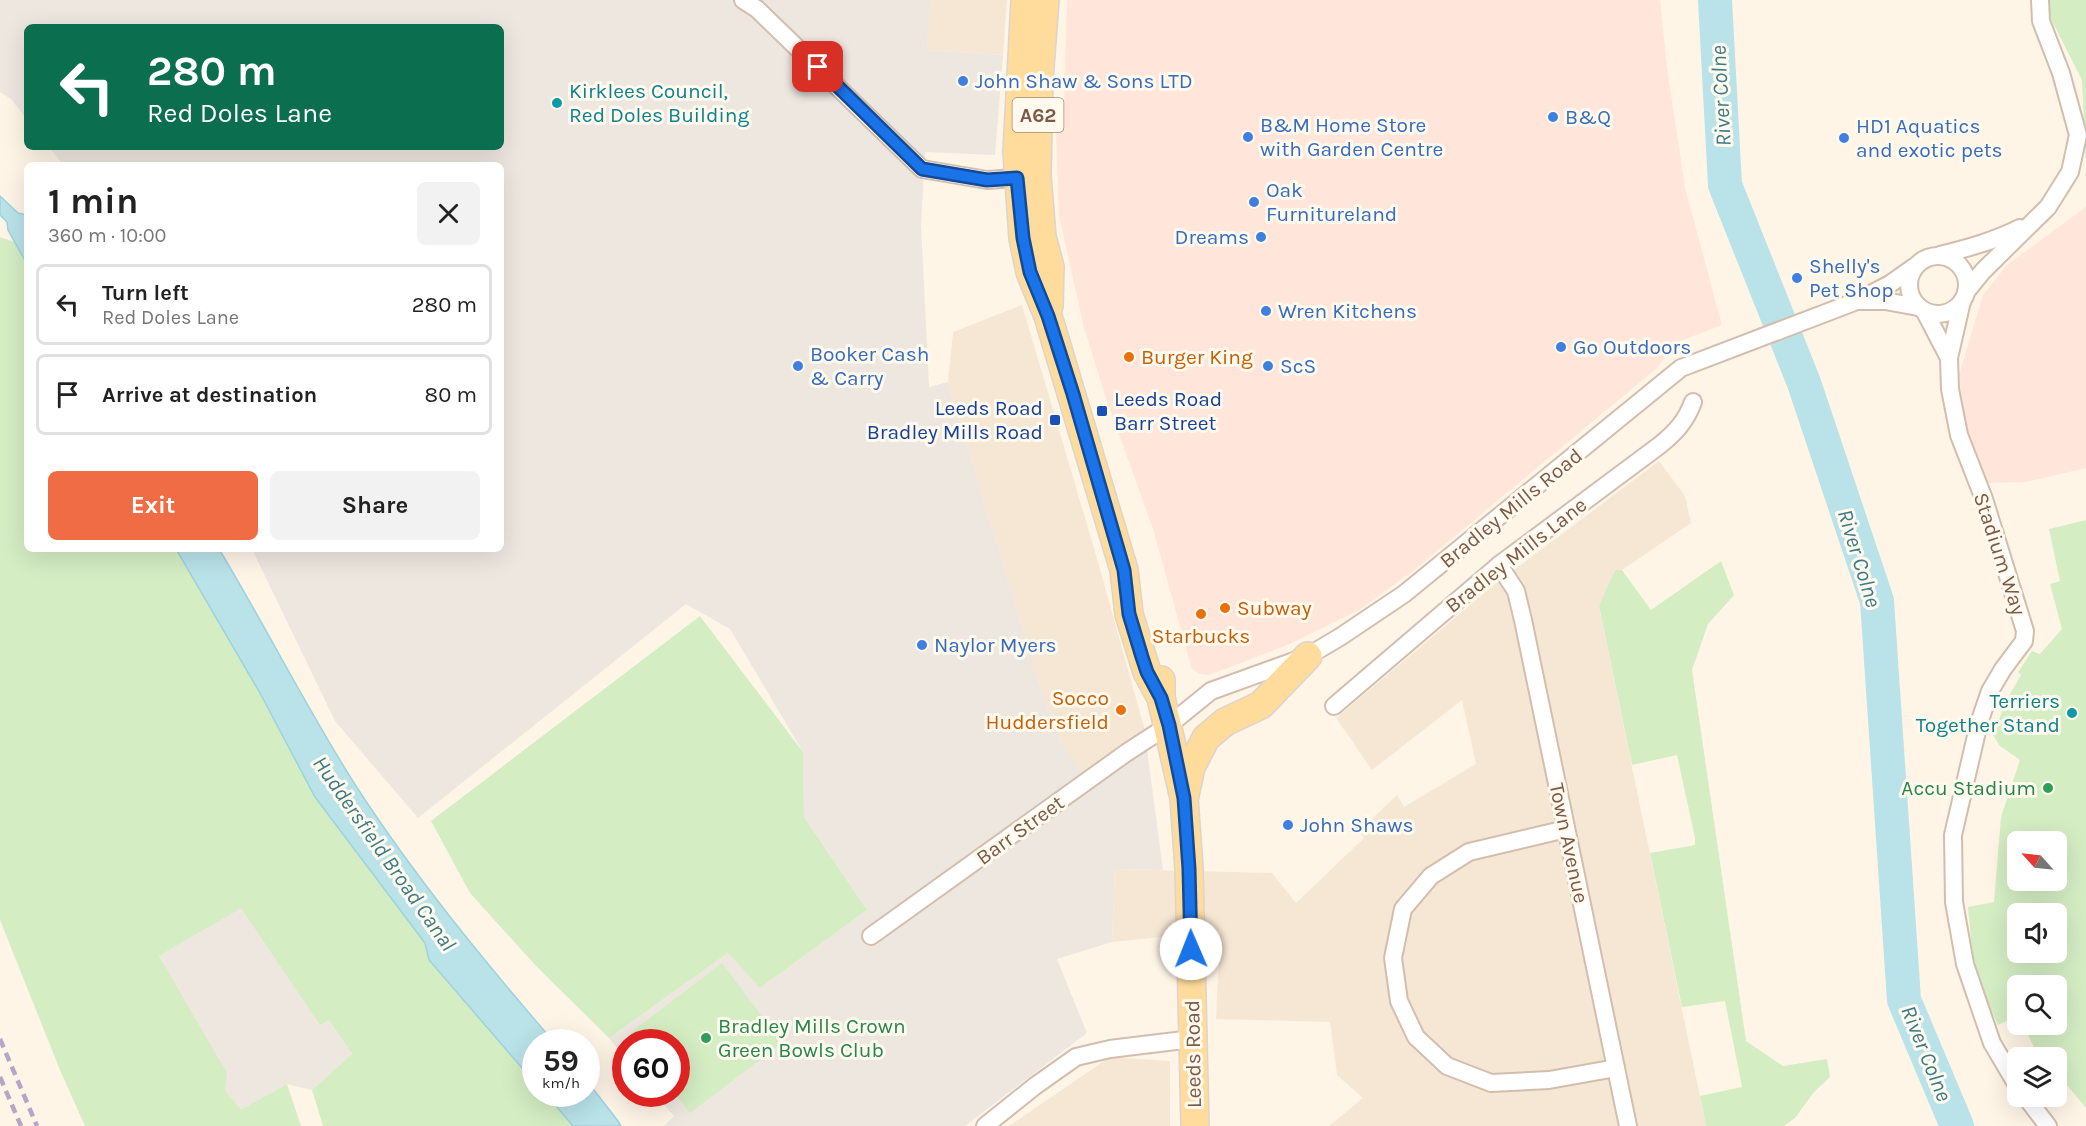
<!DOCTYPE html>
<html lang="en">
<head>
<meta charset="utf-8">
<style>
	:root { --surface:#fff; --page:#f2f2f2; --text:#222; --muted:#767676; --line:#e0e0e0; --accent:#ef6c44 }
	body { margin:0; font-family:Karla,sans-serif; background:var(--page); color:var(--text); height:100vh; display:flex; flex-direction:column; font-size:22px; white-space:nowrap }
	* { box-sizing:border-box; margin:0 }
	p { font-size:20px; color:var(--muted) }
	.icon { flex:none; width:33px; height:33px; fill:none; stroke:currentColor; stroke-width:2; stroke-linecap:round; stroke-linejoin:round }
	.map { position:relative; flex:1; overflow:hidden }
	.drawer { position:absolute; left:24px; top:162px; width:480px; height:390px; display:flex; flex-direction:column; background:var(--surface); border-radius:9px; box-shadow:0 6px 24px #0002 }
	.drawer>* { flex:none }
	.top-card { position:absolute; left:24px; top:24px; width:480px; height:126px; border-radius:9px; box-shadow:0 6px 24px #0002; background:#0b6e4f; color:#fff; overflow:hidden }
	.needle { width:39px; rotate:297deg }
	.fabs { position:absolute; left:2007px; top:831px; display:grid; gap:12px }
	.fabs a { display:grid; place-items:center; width:60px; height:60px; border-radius:9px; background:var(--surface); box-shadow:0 6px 24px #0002; font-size:30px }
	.speed { position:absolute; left:522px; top:1029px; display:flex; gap:12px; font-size:30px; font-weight:700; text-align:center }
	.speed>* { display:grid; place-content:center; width:78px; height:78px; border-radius:50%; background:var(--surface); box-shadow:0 6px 24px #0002; line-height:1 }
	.speed small { font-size:15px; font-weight:400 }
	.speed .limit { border:9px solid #d22; background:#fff; color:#111 }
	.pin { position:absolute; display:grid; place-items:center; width:51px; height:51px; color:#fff; margin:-26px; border-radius:12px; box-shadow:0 3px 9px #0006 }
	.me { position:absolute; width:66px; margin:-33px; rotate:359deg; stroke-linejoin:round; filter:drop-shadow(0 0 4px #0008) }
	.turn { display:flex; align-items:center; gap:21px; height:126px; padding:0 24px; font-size:27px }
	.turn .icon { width:78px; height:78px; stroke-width:2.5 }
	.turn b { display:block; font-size:42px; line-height:51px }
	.round { display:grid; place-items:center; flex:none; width:63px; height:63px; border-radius:9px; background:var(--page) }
	.head { display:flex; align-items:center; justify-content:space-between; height:102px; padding:0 24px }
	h1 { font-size:36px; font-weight:700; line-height:45px }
	.button { display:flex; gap:12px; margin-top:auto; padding:12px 24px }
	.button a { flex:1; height:69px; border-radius:9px; background:var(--accent); color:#fff; font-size:24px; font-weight:700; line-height:69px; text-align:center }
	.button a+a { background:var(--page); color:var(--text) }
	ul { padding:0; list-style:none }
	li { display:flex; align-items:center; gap:18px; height:81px; margin:0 12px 9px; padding:0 12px; border:3px solid var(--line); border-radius:9px }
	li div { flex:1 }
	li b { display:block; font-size:22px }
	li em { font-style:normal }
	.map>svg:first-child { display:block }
	.residential { fill:#f6e7d4 }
	.commercial { fill:#ffe5da }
	.industrial { fill:#eee7e0 }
	.green { fill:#d4edc3; fill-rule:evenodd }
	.water { fill:#b9e2e9; stroke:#9fd2dc; stroke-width:1.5 }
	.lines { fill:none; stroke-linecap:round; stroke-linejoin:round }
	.river { stroke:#b9e2e9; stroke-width:34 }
	.street-casing { stroke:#d3beae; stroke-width:20 }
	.primary-casing { stroke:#dcd4d0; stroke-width:30 }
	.street { stroke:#fff; stroke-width:16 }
	.primary { stroke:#ffdb9c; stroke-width:27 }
	.rail { stroke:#b8a3c9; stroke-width:4.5; stroke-dasharray:9 6; stroke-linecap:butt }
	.route-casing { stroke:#114b97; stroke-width:15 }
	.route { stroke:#1a73e8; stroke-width:10 }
	.shop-dot { fill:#3f7fe0; stroke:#fff9ee; stroke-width:2 }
	.culture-dot { fill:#0f9aa8; stroke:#fff9ee; stroke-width:2 }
	.food-dot { fill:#e8710a; stroke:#fff9ee; stroke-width:2 }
	.transit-dot { fill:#1a4fb4; stroke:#fff9ee; stroke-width:2 }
	.leisure-dot { fill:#2e9e5b; stroke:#fff9ee; stroke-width:2 }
	.labels { text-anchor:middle; stroke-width:6; stroke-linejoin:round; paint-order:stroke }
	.shield { fill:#fff9ee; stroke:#a28a7a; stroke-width:1.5 }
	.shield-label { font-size:20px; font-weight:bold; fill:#7a5a49 }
	.shop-label { font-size:21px; fill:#366cbe; stroke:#fff9ee; text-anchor:start }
	.culture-label { font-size:21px; fill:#0d838f; stroke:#fff9ee; text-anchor:start }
	.food-label { font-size:21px; fill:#c56008; stroke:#fff9ee; text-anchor:start }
	.transit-label { font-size:21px; fill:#164399; stroke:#fff9ee; text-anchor:start }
	.street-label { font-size:21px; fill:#7a5a49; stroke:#fff9ee }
	.leisure-label { font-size:21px; fill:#27864d; stroke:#fff9ee; text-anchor:end }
	.water-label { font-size:22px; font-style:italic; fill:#3e7b87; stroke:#fff9ee }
</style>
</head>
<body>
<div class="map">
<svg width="2086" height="1126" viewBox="0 0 2086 1126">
	<rect width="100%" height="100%" fill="#fef5e7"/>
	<g class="residential">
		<path d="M 929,0 L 1007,0 L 1003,55 L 927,50 Z"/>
		<path d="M 1022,305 L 1096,555 L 1144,727 L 1082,774 L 1060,740 L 1042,692 L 948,382 L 953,332 Z"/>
		<path d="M 1659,461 L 1685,496 L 1691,523 L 1622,570 L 1615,570 L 1599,607 L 1706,1126 L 1329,1126 L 1363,1098 L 1337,1075 L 1330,1022 L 1216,1019 L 1220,931 L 1112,942 L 1115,869 L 1272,873 L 1296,903 L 1364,838 L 1359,831 L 1397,795 L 1404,807 L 1476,764 L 1462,700 L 1372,770 L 1336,718 L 1494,585 Z"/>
		<path d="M 1110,1057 L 1170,1061 L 1170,1126 L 1009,1126 Z"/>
	</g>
	<g class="commercial">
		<path d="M 1067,0 L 1660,0 L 1667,68 L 1685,188 L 1722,325 L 1675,343 L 1657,368 L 1413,571 L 1359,610 L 1290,644 L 1209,675 L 1200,674 L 1192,669 L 1153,529 L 1105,395 L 1084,327 L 1059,216 L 1056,130 L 1064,108 Z"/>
		<path d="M 2086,207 L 2086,468 L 2026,482 L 1987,483 L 1964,429 L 1959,375 L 1983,295 L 2007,265 Z"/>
	</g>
	<g class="industrial">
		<path d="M 0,0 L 930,0 L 927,50 L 1003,55 L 995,155 L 925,152 L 921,225 L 929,387 L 948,382 L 1042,692 L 1060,740 L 1083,773 L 1144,727 L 1163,870 L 1115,869 L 1112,942 L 1057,959 L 1087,1033 L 965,1126 L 664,1126 L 674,1116 L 655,1094 L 676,1094 L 676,1042 L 626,1042 L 625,1058 L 609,1038 L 728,953 L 760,988 L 867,910 L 804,817 L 803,752 L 730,629 L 686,604 L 418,818 L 335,721 L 252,549 L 501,549 L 501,165 L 63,165 L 49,147 L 501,147 L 501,27 L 27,27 L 27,119 L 11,99 L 0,92 Z"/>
		<path d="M 241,907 L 320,1024 L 329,1020 L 352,1054 L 312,1090 L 287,1084 L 241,1111 L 225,1090 L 159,956 Z"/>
	</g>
	<g class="green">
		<path d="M 2048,0 L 2086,0 L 2086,165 L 2082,80 L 2050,17 Z"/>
		<path d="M 0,237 L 14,242 L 27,264 L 27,549 L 176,549 L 260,693 L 315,797 L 425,943 L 429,960 L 535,1083 L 536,1094 L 546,1094 L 573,1126 L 323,1126 L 312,1090 L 352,1054 L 329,1020 L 320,1025 L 241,908 L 159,956 L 227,1073 L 225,1090 L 241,1110 L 287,1084 L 301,1126 L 85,1126 L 60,1070 L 0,920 Z"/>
		<path d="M 2086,520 L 2086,1108 L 2057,1073 L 2056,1058 L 2043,1057 L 2034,1047 L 2023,1025 L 2056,1024 L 2056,986 L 2018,986 L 2017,1016 L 1998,1025 L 1982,989 L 1972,950 L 1968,907 L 1994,902 L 2001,817 L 2020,760 L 2000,746 L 1993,735 L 2007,699 L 2021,675 L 2018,672 L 2032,651 L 2040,654 L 2062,629 L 2050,584 L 2060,581 L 2049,529 ZM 2018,842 L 2056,842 L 2056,880 L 2018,880 ZM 2018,914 L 2056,914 L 2056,952 L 2018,952 Z"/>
		<path d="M 1721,561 L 1734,595 L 1708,624 L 1692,670 L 1746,1041 L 1783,1066 L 1827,1059 L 1830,1077 L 1814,1092 L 1795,1118 L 1784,1126 L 1706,1126 L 1700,1096 L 1742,1087 L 1725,1001 L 1682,1007 L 1650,853 L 1695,845 L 1695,838 L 1677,755 L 1632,765 L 1599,606 L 1615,570 L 1622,570 L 1651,610 Z"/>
		<path d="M 700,616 L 803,752 L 804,817 L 867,910 L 760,988 L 728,953 L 609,1038 L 537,967 L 470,893 L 431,821 Z"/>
		<path d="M 722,963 L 782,1043 L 690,1113 L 675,1094 L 676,1042 L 637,1042 L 630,1033 Z"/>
	</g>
	<g class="water">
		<path d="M 0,196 L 18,213 L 27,215 L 27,264 L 8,230 L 7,222 L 0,215 Z"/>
		<path d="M 176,549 L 219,549 C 266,627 307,709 356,786 C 415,877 484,961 554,1042 L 536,1042 L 535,1083 L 429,960 L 425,943 L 315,797 L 260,693 Z"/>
		<path d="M 587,1081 L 618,1121 L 621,1126 L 573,1126 L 546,1094 L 586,1094 Z"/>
	</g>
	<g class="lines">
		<path class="river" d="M 1715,0 L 1725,185 L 1804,383 L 1877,601 L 1904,1000 L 1957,1126"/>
		<g class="street-casing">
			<g id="street">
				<path d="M 743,0 L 757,9 L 922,169 L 987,180 L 1027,177"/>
				<path d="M 1940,255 C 1968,248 1994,241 2020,228"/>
				<circle cx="1938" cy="285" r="29"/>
				<path d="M 1966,292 L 1983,271 L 2048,207 L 2070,172 L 2078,135 L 2061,73 L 2041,21 L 2040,0"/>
				<path d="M 1861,301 L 1885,301 L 1918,307"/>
				<path d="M 1962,301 L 1949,358 L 1950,389 L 1959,435 L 1984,499 L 2025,631 L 2024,641 L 2003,669 L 1990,691 L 1979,723 L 1953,835 L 1954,902 L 1965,964 L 1992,1043 L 2018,1087"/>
				<path d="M 1925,312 L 1949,358"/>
				<path d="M 1499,565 L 1516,591 L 1523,620 L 1628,1126"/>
				<path d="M 1334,706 L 1499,565 L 1660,445 C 1676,432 1686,421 1693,402"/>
				<path d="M 1566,829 L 1469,852 L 1431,876 L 1403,909 L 1393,958 L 1399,1001 L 1416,1037 L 1447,1066 L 1491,1083 L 1549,1080 L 1616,1068"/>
				<path d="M 871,936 L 1126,753 L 1169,725 L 1211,691 L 1308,656 L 1340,637 L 1404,594 L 1681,368 L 1857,301 L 1890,284 L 1914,267"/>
				<path d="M 2025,1096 L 2048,1126"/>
				<path d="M 985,1126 L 1035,1086 L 1076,1057 L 1110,1049 L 1192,1039"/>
			</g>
		</g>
		<g class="primary-casing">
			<g id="primary">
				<path d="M 1025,0 L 1017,152 L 1023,238 L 1030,272 L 1048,316 L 1124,570 L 1129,614 L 1147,672 L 1161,698"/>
				<path d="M 1045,0 L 1039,79 L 1037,176 L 1042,237 L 1050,267 L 1049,306"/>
				<path d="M 1161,680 L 1161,698 L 1184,798 L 1189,869 L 1195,1126"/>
				<path d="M 1185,795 L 1191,767 L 1206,738 L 1225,722 L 1261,705 L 1308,656"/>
			</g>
		</g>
		<use href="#street" class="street"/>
		<use href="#primary" class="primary"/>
		<g class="rail">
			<path d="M 0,1039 L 37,1126"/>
			<path d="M 0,1077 L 21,1126"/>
		</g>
	</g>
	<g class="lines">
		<g class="route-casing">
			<path id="route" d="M 818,67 L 922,169 L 987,180 L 1017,178 L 1023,238 L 1030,272 L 1048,316 L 1073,394 L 1124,570 L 1129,614 L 1142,657 L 1147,672 L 1161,698 L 1169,725 L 1184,798 L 1189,869 L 1191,949"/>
		</g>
		<use href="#route" class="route"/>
	</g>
	<g class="shop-dot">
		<circle cx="963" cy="81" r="6"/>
		<circle cx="1553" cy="117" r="6"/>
		<circle cx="1248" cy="137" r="6"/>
		<circle cx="1844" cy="138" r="6"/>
		<circle cx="1254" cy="202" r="6"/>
		<circle cx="1261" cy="237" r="6"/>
		<circle cx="1797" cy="278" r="6"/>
		<circle cx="1266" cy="311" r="6"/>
		<circle cx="1561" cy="347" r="6"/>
		<circle cx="798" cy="366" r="6"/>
		<circle cx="1268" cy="366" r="6"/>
		<circle cx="922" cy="645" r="6"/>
		<circle cx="1288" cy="825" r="6"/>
	</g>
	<g class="culture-dot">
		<circle cx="557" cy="103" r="6"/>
		<circle cx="2072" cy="713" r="6"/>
	</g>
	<g class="food-dot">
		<circle cx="1129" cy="357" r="6"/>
		<circle cx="1225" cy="608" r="6"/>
		<circle cx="1201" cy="614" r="6"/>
		<circle cx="1121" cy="710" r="6"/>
	</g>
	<g class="transit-dot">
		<rect x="1096" y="405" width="12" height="12" rx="3"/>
		<rect x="1049" y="414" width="12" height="12" rx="3"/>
	</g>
	<g class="leisure-dot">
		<circle cx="2048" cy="788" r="6"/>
		<circle cx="706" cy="1038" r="6"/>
	</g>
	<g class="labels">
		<rect class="shield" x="1012.5" y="98" width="51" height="34" rx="4.5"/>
		<g class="shield-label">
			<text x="1038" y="122">A62</text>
		</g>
		<g class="shop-label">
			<text x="975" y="88">John Shaw &amp; Sons LTD</text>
			<text x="1565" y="124">B&amp;Q</text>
			<text x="1260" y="132">B&amp;M Home Store<tspan x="1260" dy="24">with Garden Centre</tspan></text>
			<text x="1856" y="133">HD1 Aquatics<tspan x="1856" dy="24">and exotic pets</tspan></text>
			<text x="1266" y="197">Oak<tspan x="1266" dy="24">Furnitureland</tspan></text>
			<text x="1249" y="244" text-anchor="end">Dreams</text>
			<text x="1809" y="273">Shelly's<tspan x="1809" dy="24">Pet Shop</tspan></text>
			<text x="1278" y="318">Wren Kitchens</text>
			<text x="1573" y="354">Go Outdoors</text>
			<text x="810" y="361">Booker Cash<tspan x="810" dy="24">&amp; Carry</tspan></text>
			<text x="1280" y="373">ScS</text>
			<text x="934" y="652">Naylor Myers</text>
			<text x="1300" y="832">John Shaws</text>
		</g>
		<g class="culture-label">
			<text x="569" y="98">Kirklees Council,<tspan x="569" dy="24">Red Doles Building</tspan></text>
			<text x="2060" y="708" text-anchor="end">Terriers<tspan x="2060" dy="24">Together Stand</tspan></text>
		</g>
		<g class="food-label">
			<text x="1141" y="364">Burger King</text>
			<text x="1237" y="615">Subway</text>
			<text x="1201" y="643" text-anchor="middle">Starbucks</text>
			<text x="1109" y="705" text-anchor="end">Socco<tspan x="1109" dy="24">Huddersfield</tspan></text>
		</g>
		<g class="transit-label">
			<text x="1114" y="406">Leeds Road<tspan x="1114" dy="24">Barr Street</tspan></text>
			<text x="1043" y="415" text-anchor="end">Leeds Road<tspan x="1043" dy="24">Bradley Mills Road</tspan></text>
		</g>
		<g class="street-label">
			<text transform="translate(1511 508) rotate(-39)" y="7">Bradley Mills Road</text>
			<text transform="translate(2000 554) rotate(72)" y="7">Stadium Way</text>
			<text transform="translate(1516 555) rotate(-38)" y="7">Bradley Mills Lane</text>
			<text transform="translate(1020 830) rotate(-36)" y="7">Barr Street</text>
			<text transform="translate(1569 843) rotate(78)" y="7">Town Avenue</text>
			<text transform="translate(1193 1054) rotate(-91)" y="7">Leeds Road</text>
		</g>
		<g class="leisure-label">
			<text x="2036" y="795">Accu Stadium</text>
			<text x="718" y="1033" text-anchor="start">Bradley Mills Crown<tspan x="718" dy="24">Green Bowls Club</tspan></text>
		</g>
		<g class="water-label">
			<text transform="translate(1720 96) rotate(-93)" y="8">River Colne</text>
			<text transform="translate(1860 558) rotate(73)" y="8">River Colne</text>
			<text transform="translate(385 853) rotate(55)" y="8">Huddersfield Broad Canal</text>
			<text transform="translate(1927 1053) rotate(68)" y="8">River Colne</text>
		</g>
	</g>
</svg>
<div class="fabs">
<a><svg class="needle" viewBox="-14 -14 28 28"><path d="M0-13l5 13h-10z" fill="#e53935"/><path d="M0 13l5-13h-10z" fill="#767676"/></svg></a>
<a><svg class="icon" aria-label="sound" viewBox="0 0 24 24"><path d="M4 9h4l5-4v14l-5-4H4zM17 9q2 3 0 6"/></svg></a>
<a><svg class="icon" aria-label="search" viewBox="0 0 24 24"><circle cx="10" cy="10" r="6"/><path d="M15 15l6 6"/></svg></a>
<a><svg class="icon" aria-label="layers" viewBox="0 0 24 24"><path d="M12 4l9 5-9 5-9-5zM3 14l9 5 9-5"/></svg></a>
</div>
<div class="speed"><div>59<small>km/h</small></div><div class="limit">60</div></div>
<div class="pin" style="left:818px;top:67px;background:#d93025"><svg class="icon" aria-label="arrive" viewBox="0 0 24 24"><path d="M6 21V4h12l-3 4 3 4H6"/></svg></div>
<svg class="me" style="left:1191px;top:949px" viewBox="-20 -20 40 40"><circle r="19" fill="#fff"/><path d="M0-13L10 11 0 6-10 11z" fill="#1a73e8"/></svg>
<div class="top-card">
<div class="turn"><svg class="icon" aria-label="left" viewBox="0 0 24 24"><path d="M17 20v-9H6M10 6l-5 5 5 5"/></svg><div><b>280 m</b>Red Doles Lane</div></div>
</div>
<section class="drawer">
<div class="head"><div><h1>1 min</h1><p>360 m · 10:00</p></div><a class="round"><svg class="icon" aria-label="close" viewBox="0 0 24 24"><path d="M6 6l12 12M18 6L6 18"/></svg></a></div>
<ul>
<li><svg class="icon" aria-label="left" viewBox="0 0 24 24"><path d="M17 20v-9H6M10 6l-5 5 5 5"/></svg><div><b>Turn left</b><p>Red Doles Lane</p></div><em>280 m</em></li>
<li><svg class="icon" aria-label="arrive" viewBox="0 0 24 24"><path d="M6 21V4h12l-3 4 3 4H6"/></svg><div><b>Arrive at destination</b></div><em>80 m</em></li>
</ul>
<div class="button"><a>Exit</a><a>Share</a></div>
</section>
</div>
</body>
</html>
